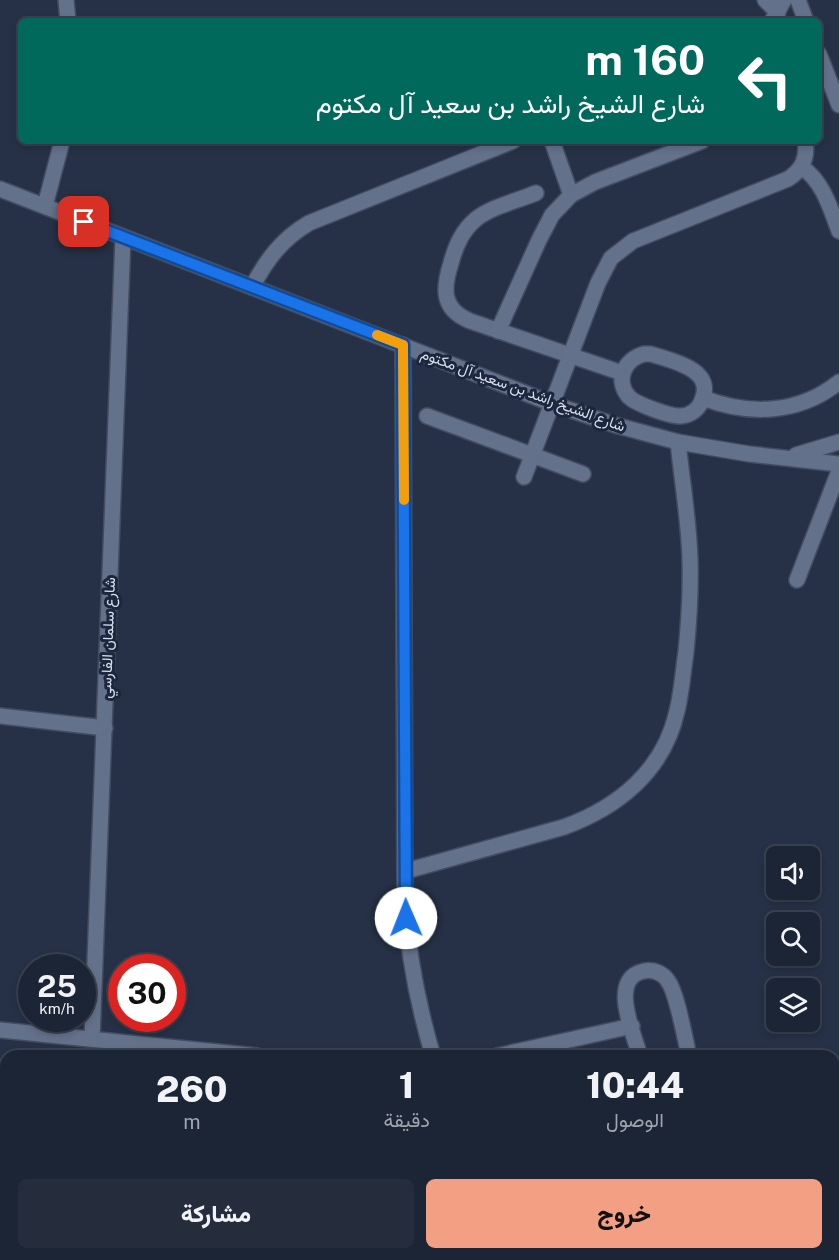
<!DOCTYPE html>
<html lang="ar">
<head>
<meta charset="utf-8">
<style>
	:root { --surface:#1c2535; --page:#252d3d; --text:#f1f3f6; --muted:#a0a5ad; --line:#3a4250; --accent:#f39f84 }
	body { margin:0; font-family:"Public Sans",Vazirmatn,sans-serif; background:var(--page); color:var(--text); direction:rtl; height:100vh; display:flex; flex-direction:column; font-size:22px; white-space:nowrap }
	* { box-sizing:border-box; margin:0 }
	p { font-size:20px; color:var(--muted) }
	.icon { flex:none; width:33px; height:33px; fill:none; stroke:currentColor; stroke-width:2; stroke-linecap:round; stroke-linejoin:round }
	.map { position:relative; flex:1; overflow:hidden; direction:ltr }
	.side { position:absolute; left:0px; top:1050px; width:840px; height:210px; display:flex; flex-direction:column; background:var(--surface); border-radius:18px 18px 0 0; box-shadow:0 3px 9px #0003,0 0 0 2px var(--line); direction:rtl }
	.side>* { flex:none }
	.banner { position:absolute; left:18px; top:18px; width:804px; height:126px; border-radius:9px; box-shadow:0 3px 9px #0003,0 0 0 2px var(--line); direction:rtl; background:#00695c; color:#fff; overflow:hidden }
	.controls { position:absolute; left:766px; top:846px; display:grid; gap:12px }
	.controls a { display:grid; place-items:center; width:54px; height:54px; border-radius:9px; background:var(--surface); box-shadow:0 3px 9px #0003,0 0 0 2px var(--line); font-size:30px }
	.speed { position:absolute; left:18px; top:954px; display:flex; gap:12px; font-size:30px; font-weight:700; text-align:center }
	.speed>* { display:grid; place-content:center; width:78px; height:78px; border-radius:50%; background:var(--surface); box-shadow:0 3px 9px #0003,0 0 0 2px var(--line); line-height:1 }
	.speed small { font-size:15px; font-weight:400 }
	.speed .limit { border:9px solid #d22; background:#fff; color:#111 }
	.pin { position:absolute; display:grid; place-items:center; width:51px; height:51px; color:#fff; margin:-26px; border-radius:12px; box-shadow:0 3px 9px #0006 }
	.me { position:absolute; width:66px; margin:-33px; rotate:359deg; stroke-linejoin:round; filter:drop-shadow(0 0 4px #0008) }
	.turn { display:flex; align-items:center; gap:21px; height:126px; padding:0 18px; font-size:27px }
	.turn .icon { width:78px; height:78px; stroke-width:2.5 }
	.turn b { display:block; font-size:42px; line-height:51px }
	.eta { display:flex; justify-content:space-evenly; align-items:center; height:102px; text-align:center }
	.eta b { font-size:36px; font-weight:800; line-height:42px }
	.primary-button { display:flex; gap:12px; margin-top:auto; padding:12px 18px }
	.primary-button a { flex:1; height:69px; border-radius:9px; background:var(--accent); color:#111; font-size:24px; font-weight:800; line-height:69px; text-align:center }
	.primary-button a+a { background:var(--page); color:var(--text) }
	.map>svg:first-child { display:block }
	.building { fill:#4e4c66; stroke:#8b89a6; stroke-width:1.5 }
	.lines { fill:none; stroke-linecap:round; stroke-linejoin:round }
	.minor-casing { stroke:#434c5f; stroke-width:18 }
	.minor { stroke:#64718a; stroke-width:15 }
	.route-casing { stroke:#114b97; stroke-width:15 }
	.route { stroke:#1a73e8; stroke-width:10 }
	.slow { stroke:#f59e0b; stroke-width:10 }
	.labels { text-anchor:middle; stroke-width:6; stroke-linejoin:round; paint-order:stroke }
	.street-label { font-size:15px; fill:#d7dfed; stroke:#1c273d }
</style>
</head>
<body>
<div class="map">
<svg width="839" height="1260" viewBox="0 0 839 1260">
	<rect width="100%" height="100%" fill="#263147"/>
	<path class="building" d="M 839,1091 L 839,1221 L 834,1223 L 834,1093 Z"/>
	<g class="lines">
		<g class="minor-casing">
			<g id="minor">
				<path d="M 66,0 L 68,21"/>
				<path d="M 765,0 L 778,13"/>
				<path d="M 798,0 L 806,21"/>
				<path d="M 772,21 L 784,0"/>
				<path d="M 819,54 L 839,105"/>
				<path d="M 552,141 L 571,195"/>
				<path d="M 802,167 C 823,182 830,207 839,231"/>
				<path d="M 0,189 L 553,404 L 615,425 L 678,442 L 749,454 L 839,464"/>
				<path d="M 536,193 C 517,201 493,206 476,219 C 462,231 456,245 451,263 C 443,288 441,309 470,321 L 622,373"/>
				<path d="M 45,206 L 62,141"/>
				<path d="M 252,287 C 267,259 282,239 309,223 L 513,141"/>
				<path d="M 498,331 L 539,240 L 552,215 L 571,195 L 595,182 L 702,141"/>
				<path d="M 403,345 L 405,902 C 408,956 418,1005 433,1056"/>
				<path d="M 644,354 L 651,354 C 672,361 715,369 702,400 C 699,409 691,415 681,416 C 671,417 636,404 629,397 C 614,380 625,359 644,354 Z"/>
				<path d="M 703,398 C 750,416 799,414 839,382"/>
				<path d="M 427,416 L 583,474"/>
				<path d="M 796,455 L 839,442"/>
				<path d="M 524,477 L 598,283 L 611,258 L 633,241 L 788,179 C 802,170 808,158 805,141"/>
				<path d="M 797,580 L 839,471"/>
				<path d="M 0,716 L 105,728"/>
				<path d="M 406,871 L 564,827 C 619,807 664,770 677,711 C 682,691 683,671 686,652 C 689,621 691,591 690,560 C 689,521 682,481 678,442"/>
				<path d="M 0,1030 L 257,1056"/>
				<path d="M 92,1039 L 123,237"/>
				<path d="M 497,1056 L 632,1026"/>
				<path d="M 640,1056 C 634,1034 608,978 644,971 C 653,969 663,973 668,981 C 677,993 685,1039 689,1056"/>
				<path d="M 484,1254 L 486,1260"/>
			</g>
		</g>
		<use href="#minor" class="minor"/>
	</g>
	<g class="lines">
		<g class="route-casing">
			<path id="route" d="M 84,222 L 403,345 L 406,918"/>
		</g>
		<use href="#route" class="route"/>
		<path class="slow" d="M 377,335 L 403,345 L 404,500"/>
	</g>
	<g class="labels">
		<g class="street-label">
			<text transform="translate(523 390) rotate(20)" y="5">شارع الشيخ راشد بن سعيد آل مكتوم</text>
			<text transform="translate(108 638) rotate(-88)" y="5">شارع سلمان الفارسي</text>
		</g>
	</g>
</svg>
<div class="controls">
<a><svg class="icon" aria-label="sound" viewBox="0 0 24 24"><path d="M4 9h4l5-4v14l-5-4H4zM17 9q2 3 0 6"/></svg></a>
<a><svg class="icon" aria-label="search" viewBox="0 0 24 24"><circle cx="10" cy="10" r="6"/><path d="M15 15l6 6"/></svg></a>
<a><svg class="icon" aria-label="layers" viewBox="0 0 24 24"><path d="M12 4l9 5-9 5-9-5zM3 14l9 5 9-5"/></svg></a>
</div>
<div class="speed"><div>25<small>km/h</small></div><div class="limit">30</div></div>
<div class="pin" style="left:84px;top:222px;background:#d93025"><svg class="icon" aria-label="arrive" viewBox="0 0 24 24"><path d="M6 21V4h12l-3 4 3 4H6"/></svg></div>
<svg class="me" style="left:406px;top:918px" viewBox="-20 -20 40 40"><circle r="19" fill="#fff"/><path d="M0-13L10 11 0 6-10 11z" fill="#1a73e8"/></svg>
<div class="banner">
<div class="turn"><svg class="icon" aria-label="left" viewBox="0 0 24 24"><path d="M17 20v-9H6M10 6l-5 5 5 5"/></svg><div><b>160 m</b>شارع الشيخ راشد بن سعيد آل مكتوم</div></div>
</div>
<section class="side">
<div class="eta">
<div><b>10:44</b><p>الوصول</p></div>
<div><b>1</b><p>دقيقة</p></div>
<div><b>260</b><p>m</p></div>
</div>
<div class="primary-button"><a>خروج</a><a>مشاركة</a></div>
</section>
</div>
</body>
</html>
